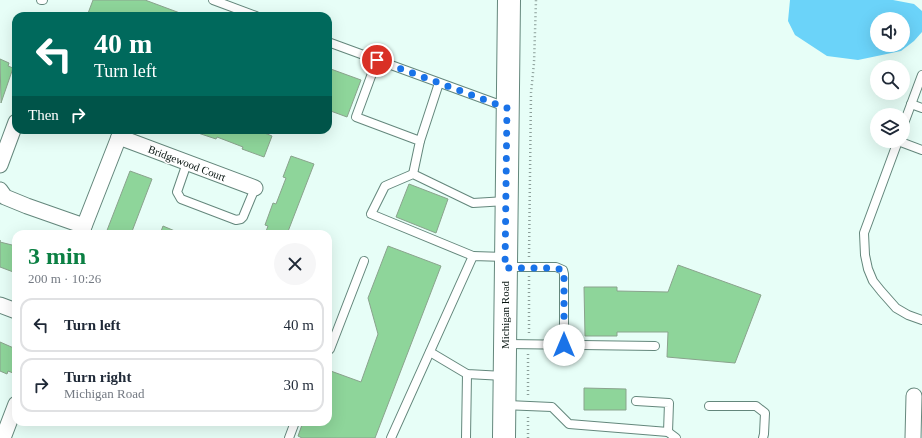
<!DOCTYPE html>
<html lang="en">
<head>
<meta charset="utf-8">
<style>
	:root { --surface:#fff; --page:#f6f6f7; --text:#1f2937; --muted:#747a83; --line:#e0e1e3; --accent:#0b8043 }
	body { margin:0; font-family:Georgia,serif; background:var(--page); color:var(--text); height:100vh; display:flex; flex-direction:column; font-size:15px; white-space:nowrap }
	* { box-sizing:border-box; margin:0 }
	p { font-size:13px; color:var(--muted) }
	.icon { flex:none; width:22px; height:22px; fill:none; stroke:currentColor; stroke-width:2; stroke-linecap:round; stroke-linejoin:round }
	.map { position:relative; flex:1; overflow:hidden }
	.sheet { position:absolute; left:12px; top:230px; width:320px; height:196px; display:flex; flex-direction:column; background:var(--surface); border-radius:12px; box-shadow:0 4px 16px #0002 }
	.sheet>* { flex:none }
	.banner { position:absolute; left:12px; top:12px; width:320px; height:122px; border-radius:12px; box-shadow:0 4px 16px #0002; background:#00695c; color:#fff; overflow:hidden }
	.controls { position:absolute; left:870px; top:12px; display:grid; gap:8px }
	.controls a { display:grid; place-items:center; width:40px; height:40px; border-radius:50%; background:var(--surface); box-shadow:0 4px 16px #0002; font-size:20px }
	.pin { position:absolute; display:grid; place-items:center; width:34px; height:34px; color:#fff; margin:-17px; border:2px solid #fff; border-radius:50%; box-shadow:0 1px 4px #0007 }
	.me { position:absolute; width:44px; margin:-22px; rotate:0deg; stroke-linejoin:round; filter:drop-shadow(0 0 3px #0008) }
	.turn { display:flex; align-items:center; gap:14px; height:84px; padding:0 16px; font-size:18px }
	.turn .icon { width:52px; height:52px; stroke-width:2.5 }
	.turn b { display:block; font-size:28px; line-height:34px }
	.then { display:flex; align-items:center; height:38px; padding:0 16px; background:#0003; gap:8px; font-size:15px }
	.round { display:grid; place-items:center; flex:none; width:42px; height:42px; border-radius:21px; background:var(--page) }
	.head { display:flex; align-items:center; justify-content:space-between; height:68px; padding:0 16px }
	h1 { font-size:24px; font-weight:600; line-height:30px; color:var(--accent) }
	ul { padding:0; list-style:none }
	li { display:flex; align-items:center; gap:12px; height:54px; margin:0 8px 6px; padding:0 8px; border:2px solid var(--line); border-radius:12px }
	li div { flex:1 }
	li b { display:block; font-size:15px }
	li em { font-style:normal }
	.map>svg:first-child { display:block }
	.water { fill:#6bd3f9; fill-rule:evenodd }
	.building { fill:#8ed59a; stroke:#8aa38d }
	.lines { fill:none; stroke-linecap:round; stroke-linejoin:round }
	.lane-casing { stroke:#64877c; stroke-width:10 }
	.street-casing { stroke:#64877c; stroke-width:17 }
	.primary-casing { stroke:#64877c; stroke-width:24 }
	.path { stroke:#8b9e99; stroke-width:2.5; stroke-dasharray:1 3; stroke-linecap:butt }
	.lane { stroke:#fff; stroke-width:8 }
	.street { stroke:#fff; stroke-width:15 }
	.primary { stroke:#fff; stroke-width:22 }
	.route { stroke:#1a73e8; stroke-width:7; stroke-dasharray:0 12.6 }
	.labels { text-anchor:middle; stroke-width:3.5; stroke-linejoin:round; paint-order:stroke }
	.street-label { font-size:11px; fill:#06130f; stroke:#fff }
</style>
</head>
<body>
<div class="map">
<svg width="922" height="438" viewBox="0 0 922 438">
	<rect width="100%" height="100%" fill="#e7fef7"/>
	<path class="water" d="M 790,0 L 893,0 L 914,4 L 922,11 L 922,32 L 914,41 L 901,51 L 858,60 L 827,56 L 795,35 L 788,21 ZM 877,19 L 903,19 L 903,45 L 877,45 Z"/>
	<g class="building">
		<path d="M 93,0 L 145,0 L 188,16 L 87,16 Z"/>
		<path d="M 0,59 L 9,63 L 8,66 L 13,68 L 1,103 Z"/>
		<path d="M 328,68 L 361,80 L 347,117 L 328,110 Z"/>
		<path d="M 196,130 L 257,130 L 272,136 L 264,157 L 242,149 L 243,147 L 217,137 L 216,139 L 195,132 Z"/>
		<path d="M 291,156 L 314,164 L 287,234 L 265,234 L 268,226 L 265,225 L 273,203 L 276,204 L 286,178 L 283,177 Z"/>
		<path d="M 130,171 L 152,179 L 131,234 L 110,234 L 106,233 Z"/>
		<path d="M 409,184 L 448,199 L 436,233 L 396,217 Z"/>
		<path d="M 163,226 L 182,234 L 160,234 Z"/>
		<path d="M 0,240 L 0,242 L 16,246 L 16,275 L 16,273 L 0,267 Z"/>
		<path d="M 388,246 L 441,266 L 375,438 L 302,438 L 298,436 L 303,422 L 328,422 L 328,370 L 361,382 L 378,334 L 368,298 Z"/>
		<path d="M 678,265 L 761,295 L 735,363 L 667,357 L 668,332 L 617,332 L 617,336 L 585,336 L 584,287 L 617,287 L 617,291 L 668,292 Z"/>
		<path d="M 0,342 L 16,349 L 16,364 L 13,373 L 8,371 L 7,374 L 0,371 Z"/>
		<path d="M 584,388 L 626,389 L 626,410 L 584,410 Z"/>
	</g>
	<g class="lines">
		<g class="lane-casing">
			<g id="lane">
				<path d="M 41,0 L 43,0"/>
				<path d="M 213,0 L 256,16"/>
				<path d="M 328,42 L 506,107"/>
				<path d="M 377,60 L 356,117 L 420,141 L 413,174"/>
				<path d="M 911,104 L 922,108"/>
				<path d="M 903,126 L 922,75"/>
				<path d="M 420,141 L 439,83"/>
				<path d="M 898,141 L 864,233 L 865,255 L 868,269 L 873,281 L 881,291 L 896,308 L 908,315 L 922,320"/>
				<path d="M 898,141 L 922,150"/>
				<path d="M 187,163 L 177,192 L 181,199 L 236,220 L 241,219 L 243,217 L 255,188"/>
				<path d="M 473,256 L 371,214 L 385,186 L 413,174 L 473,203 L 506,201"/>
				<path d="M 507,267 L 556,267 L 563,270 L 564,274 L 564,345"/>
				<path d="M 506,344 L 655,346"/>
				<path d="M 328,351 L 330,349 L 364,261"/>
				<path d="M 430,352 L 467,374 L 504,376"/>
				<path d="M 636,401 L 669,403 L 668,432"/>
				<path d="M 505,405 L 552,407 L 569,424 L 668,432 L 676,438"/>
				<path d="M 709,406 L 756,406 L 765,413 L 764,434 L 763,438"/>
				<path d="M 289,438 L 295,422"/>
				<path d="M 391,438 L 473,256 L 505,257"/>
				<path d="M 466,438 L 467,374"/>
			</g>
		</g>
		<g class="street-casing">
			<g id="street">
				<path d="M 119,137 L 255,188"/>
				<path d="M 0,165 L 16,122"/>
				<path d="M 0,190 L 5,197 L 27,206 L 84,226"/>
				<path d="M 81,234 L 119,137 L 121,130"/>
				<path d="M 0,305 L 16,311"/>
				<path d="M 3,438 L 16,404"/>
				<path d="M 913,438 L 914,396"/>
			</g>
		</g>
		<g class="primary-casing">
			<path id="primary" d="M 504,438 L 509,0"/>
		</g>
		<g class="path">
			<path d="M 529,257 L 531,93 L 534,63 L 536,0"/>
			<path d="M 529,333 L 529,276"/>
			<path d="M 528,395 L 528,354"/>
			<path d="M 528,438 L 528,416"/>
		</g>
		<use href="#lane" class="lane"/>
		<use href="#street" class="street"/>
		<use href="#primary" class="primary"/>
	</g>
	<g class="lines">
		<path class="route" d="M 377,60 L 507,108 L 505,268 L 556,268 L 563,270 L 564,274 L 564,345"/>
	</g>
	<g class="labels">
		<g class="street-label">
			<text transform="translate(187 163) rotate(21)" y="4">Bridgewood Court</text>
			<text transform="translate(505 315) rotate(-90)" y="4">Michigan Road</text>
		</g>
	</g>
</svg>
<div class="controls">
<a><svg class="icon" aria-label="sound" viewBox="0 0 24 24"><path d="M4 9h4l5-4v14l-5-4H4zM17 9q2 3 0 6"/></svg></a>
<a><svg class="icon" aria-label="search" viewBox="0 0 24 24"><circle cx="10" cy="10" r="6"/><path d="M15 15l6 6"/></svg></a>
<a><svg class="icon" aria-label="layers" viewBox="0 0 24 24"><path d="M12 4l9 5-9 5-9-5zM3 14l9 5 9-5"/></svg></a>
</div>
<div class="pin" style="left:377px;top:60px;background:#d93025"><svg class="icon" aria-label="arrive" viewBox="0 0 24 24"><path d="M6 21V4h12l-3 4 3 4H6"/></svg></div>
<svg class="me" style="left:564px;top:345px" viewBox="-20 -20 40 40"><circle r="19" fill="#fff"/><path d="M0-13L10 11 0 6-10 11z" fill="#1a73e8"/></svg>
<div class="banner">
<div class="turn"><svg class="icon" aria-label="left" viewBox="0 0 24 24"><path d="M17 20v-9H6M10 6l-5 5 5 5"/></svg><div><b>40 m</b>Turn left</div></div>
<div class="then">Then<svg class="icon" aria-label="right" viewBox="0 0 24 24"><path d="M7 20v-9h11M14 6l5 5-5 5"/></svg></div>
</div>
<section class="sheet">
<div class="head"><div><h1>3 min</h1><p>200 m · 10:26</p></div><a class="round"><svg class="icon" aria-label="close" viewBox="0 0 24 24"><path d="M6 6l12 12M18 6L6 18"/></svg></a></div>
<ul>
<li><svg class="icon" aria-label="left" viewBox="0 0 24 24"><path d="M17 20v-9H6M10 6l-5 5 5 5"/></svg><div><b>Turn left</b></div><em>40 m</em></li>
<li><svg class="icon" aria-label="right" viewBox="0 0 24 24"><path d="M7 20v-9h11M14 6l5 5-5 5"/></svg><div><b>Turn right</b><p>Michigan Road</p></div><em>30 m</em></li>
</ul>
</section>
</div>
</body>
</html>
